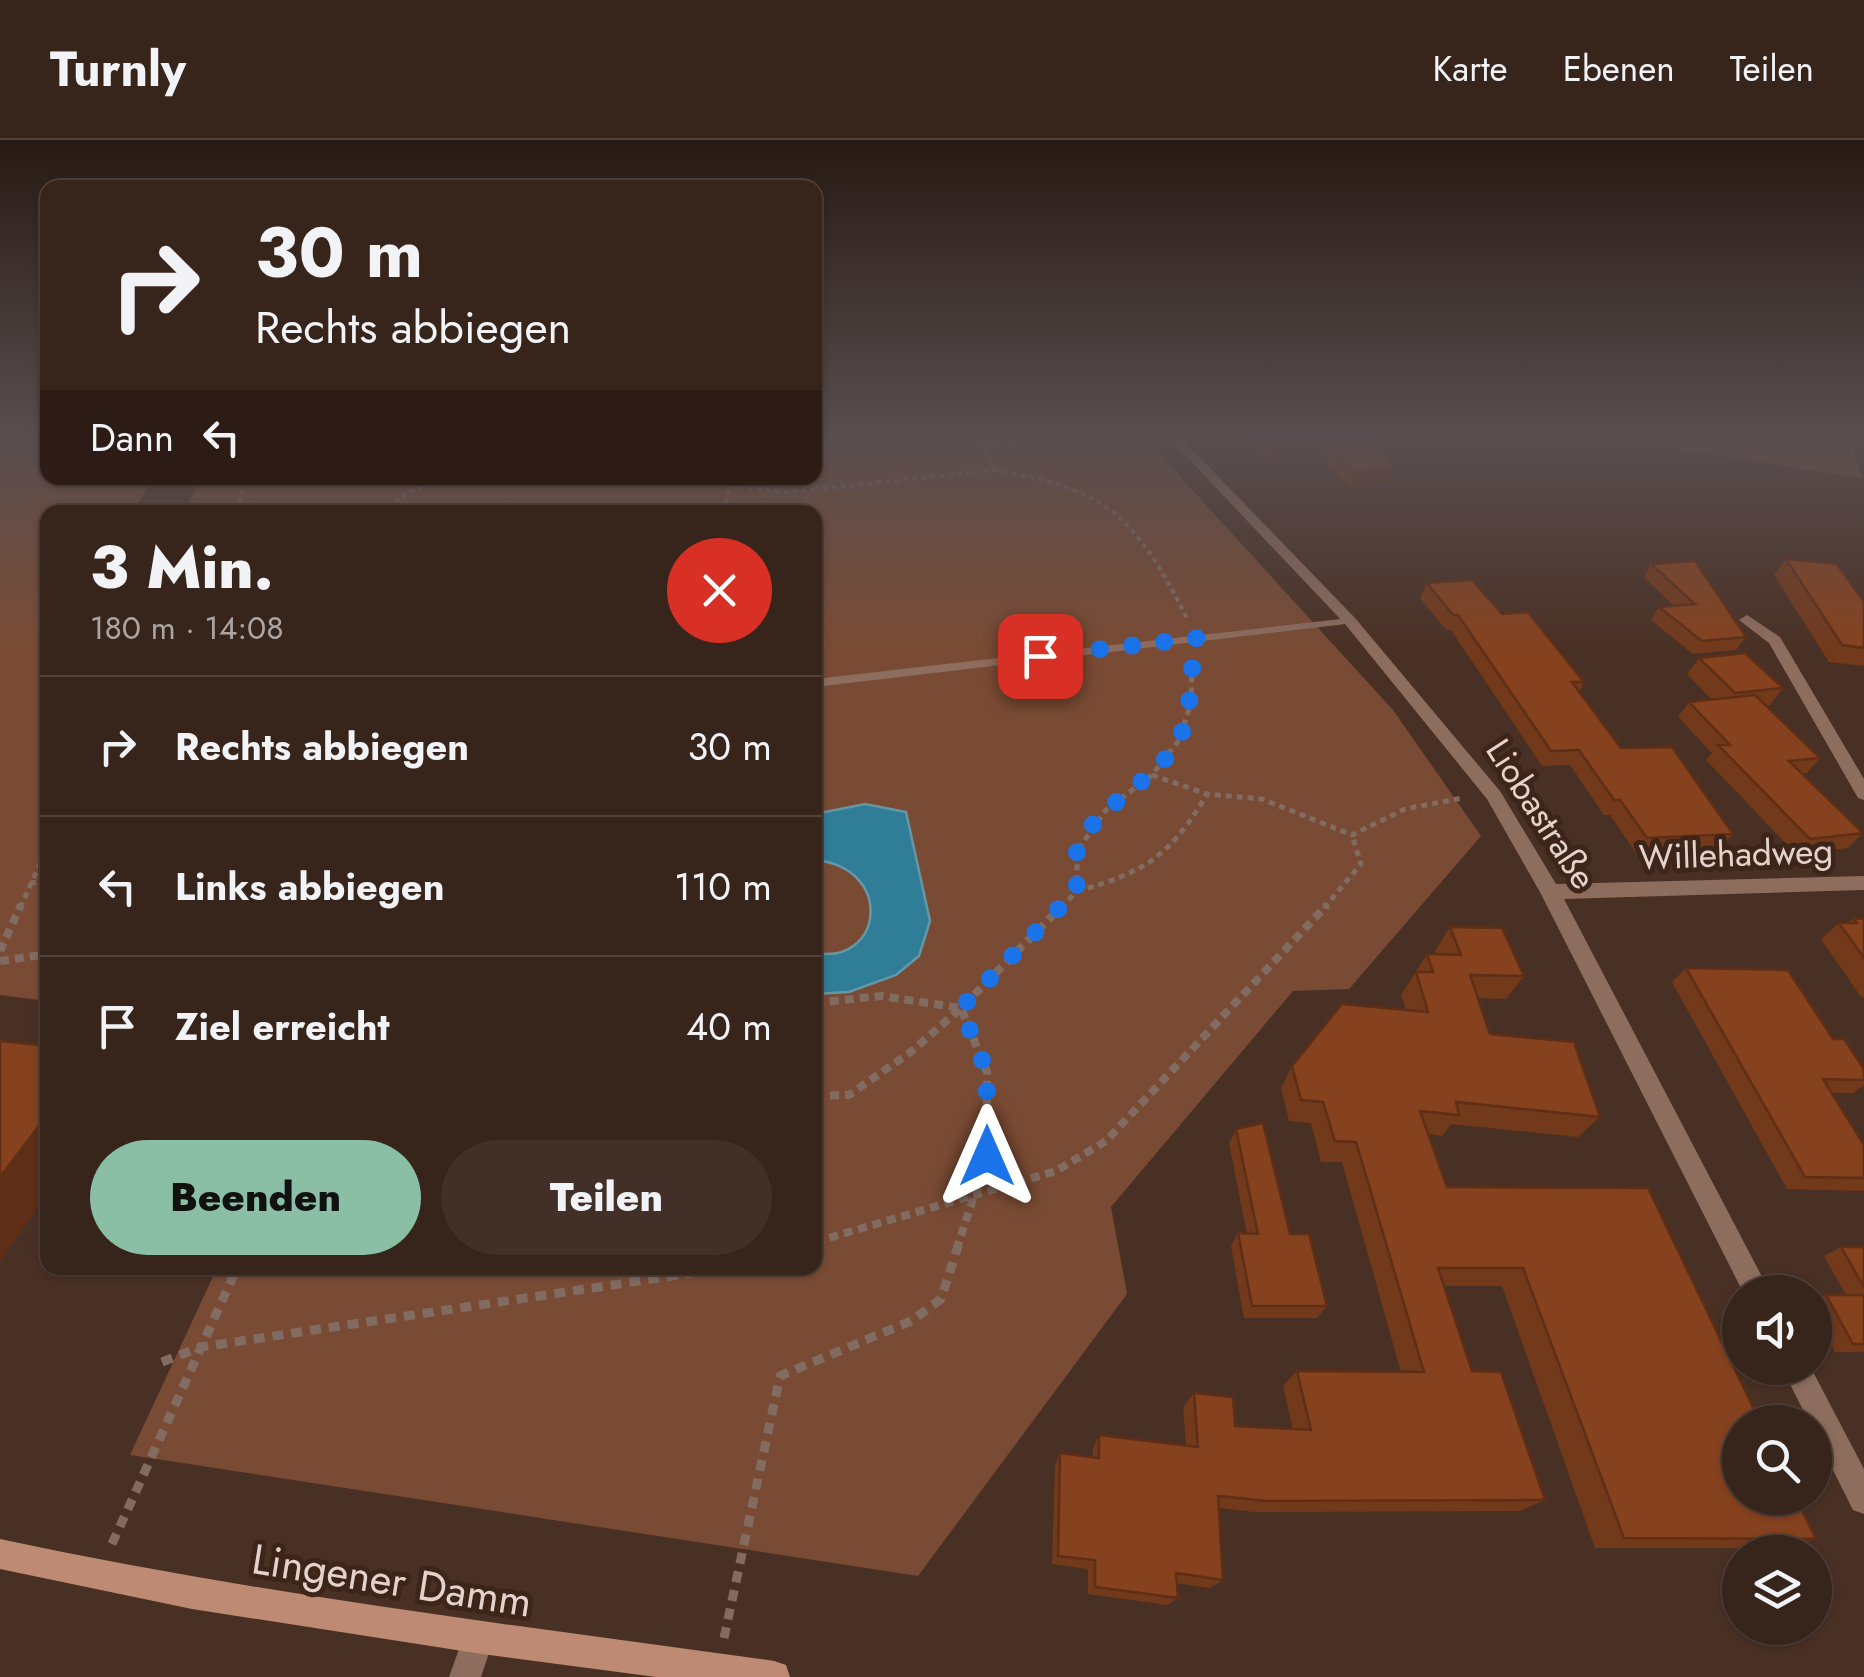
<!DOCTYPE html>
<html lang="de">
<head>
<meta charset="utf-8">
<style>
	:root { --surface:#37241b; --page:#423028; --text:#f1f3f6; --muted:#aaa4a3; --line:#51413a; --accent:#8abfa5 }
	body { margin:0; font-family:Jost,sans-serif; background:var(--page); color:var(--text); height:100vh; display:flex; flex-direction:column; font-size:38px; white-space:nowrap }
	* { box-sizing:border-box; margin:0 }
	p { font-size:32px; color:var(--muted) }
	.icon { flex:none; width:55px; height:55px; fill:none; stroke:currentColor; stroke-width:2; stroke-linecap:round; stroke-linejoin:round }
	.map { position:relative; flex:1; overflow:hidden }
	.panel { position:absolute; left:40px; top:365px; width:782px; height:770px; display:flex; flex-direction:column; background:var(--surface); border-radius:20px; box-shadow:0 2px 8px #0004,0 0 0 2px var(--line) }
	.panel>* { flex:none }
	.guide { position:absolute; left:40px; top:40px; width:782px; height:305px; border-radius:20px; box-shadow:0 2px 8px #0004,0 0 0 2px var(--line); background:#37241b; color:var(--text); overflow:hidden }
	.tools { position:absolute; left:1722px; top:1135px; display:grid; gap:20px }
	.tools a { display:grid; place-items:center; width:110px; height:110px; border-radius:50%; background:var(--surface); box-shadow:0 2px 8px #0004,0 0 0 2px var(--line); font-size:50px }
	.pin { position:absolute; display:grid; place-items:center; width:85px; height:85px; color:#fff; margin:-42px; border-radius:20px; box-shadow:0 5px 15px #0006 }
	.me { position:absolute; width:110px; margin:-55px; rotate:0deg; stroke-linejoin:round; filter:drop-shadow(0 0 8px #0008) }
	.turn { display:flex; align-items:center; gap:35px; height:210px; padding:0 50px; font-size:45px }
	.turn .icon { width:130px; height:130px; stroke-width:2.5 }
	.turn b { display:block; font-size:70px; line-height:85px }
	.then { display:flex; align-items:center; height:95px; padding:0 50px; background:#0003; gap:20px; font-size:38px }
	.round { display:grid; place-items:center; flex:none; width:105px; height:105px; border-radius:52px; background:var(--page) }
	.headline { display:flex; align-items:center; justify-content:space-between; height:170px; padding:0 50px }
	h1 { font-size:60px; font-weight:800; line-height:75px }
	.cta { display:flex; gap:20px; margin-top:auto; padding:20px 50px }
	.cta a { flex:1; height:115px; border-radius:60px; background:var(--accent); color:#111; font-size:40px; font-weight:800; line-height:115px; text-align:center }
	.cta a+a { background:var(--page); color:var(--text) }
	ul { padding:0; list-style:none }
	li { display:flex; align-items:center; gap:30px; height:140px; padding:0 50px; border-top:2px solid var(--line) }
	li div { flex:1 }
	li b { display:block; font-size:38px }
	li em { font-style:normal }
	header { display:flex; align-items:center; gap:60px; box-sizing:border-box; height:140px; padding:0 50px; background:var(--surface); border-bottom:2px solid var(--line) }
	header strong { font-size:48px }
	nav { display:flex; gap:55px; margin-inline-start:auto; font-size:35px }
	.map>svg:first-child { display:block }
	.green { fill:#7a4b34 }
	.water { fill:#2f7d96; stroke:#6597a6; stroke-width:2.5 }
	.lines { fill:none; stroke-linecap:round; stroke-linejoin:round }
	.path-far3 { stroke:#826c62; stroke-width:4; stroke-dasharray:5 4; stroke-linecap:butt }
	.path-far2 { stroke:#826c62; stroke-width:5; stroke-dasharray:6 5; stroke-linecap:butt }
	.path-far1 { stroke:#826c62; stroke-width:8; stroke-dasharray:9 6; stroke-linecap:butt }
	.path { stroke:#826c62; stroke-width:9; stroke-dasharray:11 8; stroke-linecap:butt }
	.lane { fill:#8d6d5e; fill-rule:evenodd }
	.street { fill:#8d6d5e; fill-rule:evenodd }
	.secondary { fill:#be8a73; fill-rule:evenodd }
	.wall { fill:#73391b }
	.shaded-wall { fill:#5e2e16 }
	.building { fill:#86421f; stroke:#5e2e16; stroke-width:2.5 }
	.route { stroke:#1a73e8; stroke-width:18; stroke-dasharray:0 32.4 }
	.labels { text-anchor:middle; stroke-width:10; stroke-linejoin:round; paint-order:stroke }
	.street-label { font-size:35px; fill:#e4d3cc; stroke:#3e251a }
	.near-street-label { font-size:42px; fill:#e4d3cc; stroke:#3e251a }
</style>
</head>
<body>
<header>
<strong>Turnly</strong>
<nav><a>Karte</a><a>Ebenen</a><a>Teilen</a></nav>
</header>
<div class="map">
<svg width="1864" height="1537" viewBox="0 0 1864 1537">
	<rect width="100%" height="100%" fill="#493024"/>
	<g class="green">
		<path d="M 0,297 L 47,297 L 48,338 L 153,338 L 133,372 L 48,372 L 47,861 L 0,855 Z"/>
		<path d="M 815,297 L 1144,297 L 1393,570 L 1481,696 L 1349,849 L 1293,851 L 1111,1067 L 1127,1154 L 918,1436 L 130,1315 L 217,1128 L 815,1128 L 815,372 L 184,372 L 202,338 L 815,338 Z"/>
		<path d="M 1601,297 L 1850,297 L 1862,338 Z"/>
	</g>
	<path class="water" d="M 865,664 L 906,672 L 930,781 L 919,816 L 896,835 L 849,852 L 815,854 L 815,813 C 883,825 895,728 815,720 L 815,674 Z"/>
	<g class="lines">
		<g class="path-far3">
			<path d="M 984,307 L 1104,297"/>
			<path d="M 994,330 C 1109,349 1134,376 1187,478"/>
			<path d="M 810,338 L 819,349 L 994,330 L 984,307 L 973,297"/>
			<path d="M 730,346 L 786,352 L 818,349"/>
			<path d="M 237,372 L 246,338"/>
			<path d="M 380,372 L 409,352 L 449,338"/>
			<path d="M 724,372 L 730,346 L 727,338"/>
		</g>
		<g class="path-far2">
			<path d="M 1152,635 L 1207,654 L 1262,659 L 1352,695 L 1405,669 L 1462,658"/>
			<path d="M 30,743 L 48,741"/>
			<path d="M 1077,751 C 1145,733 1171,715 1207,654"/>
			<path d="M 20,768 L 48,706"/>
			<path d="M 1061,768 L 1077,751 L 1077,711 L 1106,670 L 1152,635 L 1179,600 L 1191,563 L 1192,521"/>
			<path d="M 1324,768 L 1361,724 L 1352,695"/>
		</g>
		<g class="path-far1">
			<path d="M 0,811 L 21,765"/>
			<path d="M 0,821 L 48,814"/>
			<path d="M 815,863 L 881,856 L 961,868 L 987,932 L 987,1016 L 958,1105"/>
			<path d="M 815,956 L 849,955 L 912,911 L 961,868 L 1063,765"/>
			<path d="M 815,1102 L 1056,1031 L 1106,1001 L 1327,765"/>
		</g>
		<g class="path">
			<path d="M 162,1222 L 201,1207 L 725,1128"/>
			<path d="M 112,1404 L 237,1128"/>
			<path d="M 724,1498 L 780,1236 L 911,1181 L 941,1159 L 959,1103"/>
		</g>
		<path class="lane" d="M 1350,478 L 1354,479 L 1354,483 L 815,547 L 815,539 Z"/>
		<g class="street">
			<path d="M 1168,297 L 1180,297 L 1355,478 L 1500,651 L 1556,744 L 1864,736 L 1864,750 L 1564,759 L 1770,1152 L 1743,1152 L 1541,754 L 1487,659 L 1345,484 Z"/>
			<path d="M 1747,475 L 1780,497 L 1864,639 L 1864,660 L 1858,658 L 1769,503 L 1739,480 Z"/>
			<path d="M 1782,1228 L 1811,1228 L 1864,1329 L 1864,1374 L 1853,1370 L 1815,1294 L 1815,1282 L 1809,1282 Z"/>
			<path d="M 478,1482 L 489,1487 L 494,1498 L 481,1537 L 449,1537 L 467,1487 Z"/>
		</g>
		<path class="secondary" d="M 0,1399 C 256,1454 515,1485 774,1521 L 786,1525 L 790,1537 L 656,1537 L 482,1514 L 192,1469 L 0,1429 Z"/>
	</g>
	<g class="wall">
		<path d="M 1242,297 L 1363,297 L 1392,342 L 1350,348 L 1316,315 L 1267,322 Z"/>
		<path d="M 1786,419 L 1864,462 L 1864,526 L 1829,522 L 1774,435 Z"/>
		<path d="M 1651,424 L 1746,497 L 1736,510 L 1693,514 L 1651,480 L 1659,467 L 1674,466 L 1644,437 Z"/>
		<path d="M 1427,443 L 1502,474 L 1584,542 L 1579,552 L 1621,608 L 1733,694 L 1720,709 L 1636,713 L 1610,675 L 1604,675 L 1570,625 L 1542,626 L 1451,490 L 1446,490 L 1420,458 Z"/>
		<path d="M 1699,518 L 1783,548 L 1770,565 L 1765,566 L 1820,618 L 1807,633 L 1802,634 L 1863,693 L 1848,708 L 1796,714 L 1706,620 L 1712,613 L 1678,577 L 1689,562 L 1712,560 L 1687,534 Z"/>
		<path d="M 1853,778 L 1864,779 L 1864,857 L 1861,857 L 1821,799 L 1839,783 L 1848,783 Z"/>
		<path d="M 1450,787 L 1524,836 L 1506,859 L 1478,858 L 1490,894 L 1600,977 L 1578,997 L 1451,984 L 1442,996 L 1428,994 L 1447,1047 L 1816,1399 L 1779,1408 L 1595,1408 L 1502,1146 L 1444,1146 L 1472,1231 L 1545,1360 L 1520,1371 L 1254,1372 L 1219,1368 L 1223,1440 L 1210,1448 L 1176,1443 L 1178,1458 L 1167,1465 L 1088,1454 L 1088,1429 L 1052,1424 L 1055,1326 L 1060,1313 L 1093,1317 L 1093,1308 L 1099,1295 L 1186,1305 L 1183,1267 L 1194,1253 L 1235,1286 L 1293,1289 L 1283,1246 L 1297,1231 L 1401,1232 L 1342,1022 L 1321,1022 L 1311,983 L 1289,981 L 1281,948 L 1292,926 L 1406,869 L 1401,855 L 1427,814 L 1436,814 L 1435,811 Z"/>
		<path d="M 1686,828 L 1833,899 L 1864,929 L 1864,945 L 1853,953 L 1831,953 L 1864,1005 L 1864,1051 L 1787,1049 L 1672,842 Z"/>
		<path d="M 1236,989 L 1327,1166 L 1317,1178 L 1244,1178 L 1231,1106 L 1238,1093 L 1247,1094 L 1229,1003 Z"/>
		<path d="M 1841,1107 L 1864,1107 L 1864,1212 L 1835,1212 L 1815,1174 L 1815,1160 L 1826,1155 L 1846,1155 L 1824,1116 Z"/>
	</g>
	<g class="shaded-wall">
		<path d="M 1320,300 L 1316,315 L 1267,322 L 1271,307 Z"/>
		<path d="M 1397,327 L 1392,342 L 1350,348 L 1355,332 Z"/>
		<path d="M 48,974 L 48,1054 L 0,1121 L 0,1037 Z"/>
	</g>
	<g class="building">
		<path d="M 1260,297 L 1363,297 L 1397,327 L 1355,332 L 1320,300 L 1271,307 Z"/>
		<path d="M 1786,419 L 1837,424 L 1864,462 L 1864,508 L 1842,505 Z"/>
		<path d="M 1695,421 L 1746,497 L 1702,501 L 1659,467 L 1695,464 L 1651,424 Z"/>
		<path d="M 1472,440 L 1502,474 L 1528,472 L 1584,542 L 1572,542 L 1621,608 L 1672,607 L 1733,694 L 1647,698 L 1620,660 L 1614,660 L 1579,610 L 1551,611 L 1458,475 L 1453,475 L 1427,443 Z"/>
		<path d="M 1745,513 L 1783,548 L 1735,553 L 1699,518 Z"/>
		<path d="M 1755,555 L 1820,618 L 1789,621 L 1863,693 L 1810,699 L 1718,605 L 1730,605 L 1689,562 Z"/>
		<path d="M 1853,778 L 1864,779 L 1864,818 L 1839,783 L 1857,783 Z"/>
		<path d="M 1450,787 L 1502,788 L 1524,836 L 1470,835 L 1490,894 L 1574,902 L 1600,977 L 1456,962 L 1459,975 L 1420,971 L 1447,1047 L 1648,1048 L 1760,1282 L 1740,1282 L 1740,1358 L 1796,1358 L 1816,1399 L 1624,1398 L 1523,1128 L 1438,1128 L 1472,1231 L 1501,1232 L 1545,1360 L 1268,1361 L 1218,1356 L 1223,1440 L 1176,1433 L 1178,1458 L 1095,1447 L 1095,1420 L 1058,1416 L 1060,1313 L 1099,1318 L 1099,1295 L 1198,1307 L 1194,1253 L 1233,1257 L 1235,1286 L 1311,1290 L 1297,1231 L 1424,1232 L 1356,1002 L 1335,1001 L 1323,962 L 1301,960 L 1292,926 L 1342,864 L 1428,872 L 1416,832 L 1433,832 L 1427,814 L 1461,815 Z"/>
		<path d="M 1686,828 L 1788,830 L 1833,899 L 1844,899 L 1864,929 L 1864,940 L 1823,939 L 1864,1005 L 1864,1038 L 1805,1037 Z"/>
		<path d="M 0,901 L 48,906 L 48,974 L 0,1037 Z"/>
		<path d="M 1263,983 L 1290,1094 L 1309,1094 L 1327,1166 L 1252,1166 L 1238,1093 L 1258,1094 L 1236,989 Z"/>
		<path d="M 1841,1107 L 1864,1107 L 1864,1147 Z"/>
		<path d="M 1826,1155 L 1864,1155 L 1864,1204 L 1853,1204 Z"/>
	</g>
	<linearGradient id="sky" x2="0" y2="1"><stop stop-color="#281a14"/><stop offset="0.58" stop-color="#594e50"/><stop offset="1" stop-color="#594e50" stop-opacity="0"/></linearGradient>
	<rect width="1864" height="512" fill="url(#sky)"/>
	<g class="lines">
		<path class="route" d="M 987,1016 L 987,932 L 961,868 L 1077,750 C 1077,739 1074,722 1077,712 C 1090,667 1159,642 1180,597 C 1195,564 1187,531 1198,498 L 1040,516"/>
	</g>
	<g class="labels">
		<g class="street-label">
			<text transform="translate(1541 674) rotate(57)" y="12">Liobastraße</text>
			<text transform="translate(1736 714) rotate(-2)" y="12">Willehadweg</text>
		</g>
		<g class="near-street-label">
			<text transform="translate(392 1440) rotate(9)" y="15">Lingener Damm</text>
		</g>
	</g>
</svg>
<div class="tools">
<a><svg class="icon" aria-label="sound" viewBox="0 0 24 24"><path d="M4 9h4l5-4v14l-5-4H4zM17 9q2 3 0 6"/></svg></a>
<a><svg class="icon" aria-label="search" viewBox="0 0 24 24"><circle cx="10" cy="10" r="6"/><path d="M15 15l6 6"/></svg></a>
<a><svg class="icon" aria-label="layers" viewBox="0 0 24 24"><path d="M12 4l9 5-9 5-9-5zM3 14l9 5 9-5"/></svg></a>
</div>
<div class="pin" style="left:1040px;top:516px;background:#d93025"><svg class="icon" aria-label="arrive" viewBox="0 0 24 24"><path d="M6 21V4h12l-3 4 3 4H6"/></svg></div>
<svg class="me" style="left:987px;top:1016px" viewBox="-20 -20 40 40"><path d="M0-17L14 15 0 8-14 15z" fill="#1a73e8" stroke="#fff" stroke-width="4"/></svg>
<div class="guide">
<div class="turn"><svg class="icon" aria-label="right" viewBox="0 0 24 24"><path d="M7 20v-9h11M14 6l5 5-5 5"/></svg><div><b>30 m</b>Rechts abbiegen</div></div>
<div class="then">Dann<svg class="icon" aria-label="left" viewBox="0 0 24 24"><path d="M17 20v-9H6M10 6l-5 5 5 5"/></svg></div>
</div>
<section class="panel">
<div class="headline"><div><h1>3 Min.</h1><p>180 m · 14:08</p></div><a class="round" style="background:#d93025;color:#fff"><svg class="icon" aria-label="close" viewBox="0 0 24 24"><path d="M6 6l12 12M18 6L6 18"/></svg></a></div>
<ul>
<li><svg class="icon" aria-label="right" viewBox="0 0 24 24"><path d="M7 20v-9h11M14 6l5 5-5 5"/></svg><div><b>Rechts abbiegen</b></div><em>30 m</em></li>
<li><svg class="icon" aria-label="left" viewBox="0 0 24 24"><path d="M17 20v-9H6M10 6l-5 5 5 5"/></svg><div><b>Links abbiegen</b></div><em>110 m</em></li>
<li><svg class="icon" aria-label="arrive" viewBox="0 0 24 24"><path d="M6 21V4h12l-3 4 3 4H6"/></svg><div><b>Ziel erreicht</b></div><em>40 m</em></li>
</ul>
<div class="cta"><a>Beenden</a><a>Teilen</a></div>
</section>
</div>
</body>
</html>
